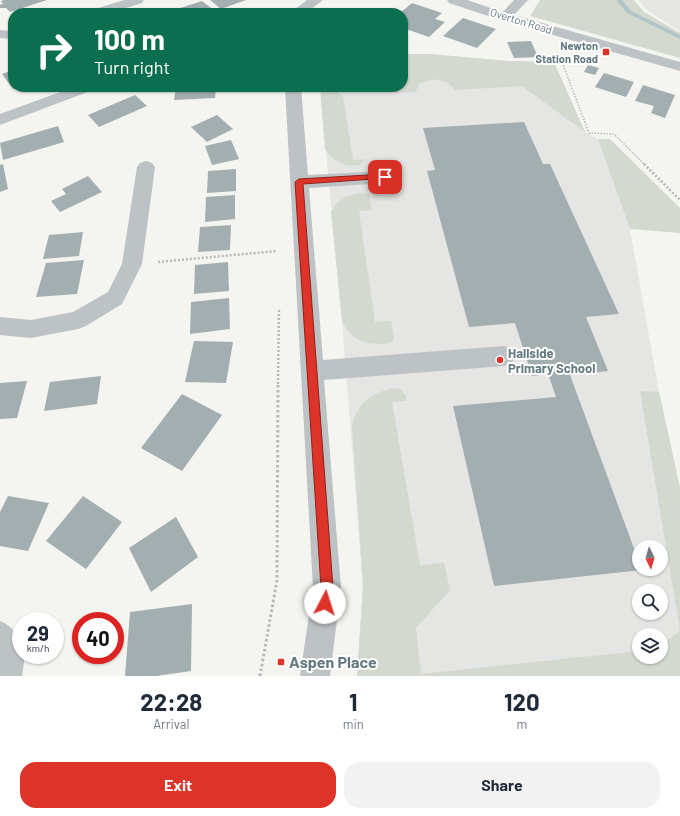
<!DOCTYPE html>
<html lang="en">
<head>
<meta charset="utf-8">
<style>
	:root { --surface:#fff; --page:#f2f2f3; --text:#1f2937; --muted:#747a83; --accent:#dd3328 }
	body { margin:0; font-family:Barlow,sans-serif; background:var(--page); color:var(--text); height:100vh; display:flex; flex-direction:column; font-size:15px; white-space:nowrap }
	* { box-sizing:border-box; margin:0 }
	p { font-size:13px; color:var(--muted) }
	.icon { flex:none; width:22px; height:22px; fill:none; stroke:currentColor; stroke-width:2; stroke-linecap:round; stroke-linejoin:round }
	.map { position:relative; height:676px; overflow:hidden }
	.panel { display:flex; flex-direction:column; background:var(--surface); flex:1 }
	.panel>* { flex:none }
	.guide { position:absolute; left:8px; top:8px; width:400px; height:84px; border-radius:16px; box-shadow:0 1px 3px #0004; background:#0b6e4f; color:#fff; overflow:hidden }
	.needle { width:26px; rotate:175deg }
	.controls { position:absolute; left:632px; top:540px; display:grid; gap:8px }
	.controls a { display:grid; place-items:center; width:36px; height:36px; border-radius:50%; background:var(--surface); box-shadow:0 1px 3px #0004; font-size:20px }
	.speed { position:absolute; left:12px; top:612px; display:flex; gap:8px; font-size:20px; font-weight:700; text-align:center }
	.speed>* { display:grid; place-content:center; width:52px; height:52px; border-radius:50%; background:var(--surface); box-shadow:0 1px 3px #0004; line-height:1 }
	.speed small { font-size:10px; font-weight:400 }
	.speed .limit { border:6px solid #d22; background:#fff; color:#111 }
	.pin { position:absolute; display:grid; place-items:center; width:34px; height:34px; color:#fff; margin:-17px; border-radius:8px; box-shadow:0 2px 6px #0006 }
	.me { position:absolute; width:44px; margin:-22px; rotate:5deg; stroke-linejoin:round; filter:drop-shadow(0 0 3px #0008) }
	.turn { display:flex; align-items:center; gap:14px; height:84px; padding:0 20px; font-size:18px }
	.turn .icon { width:52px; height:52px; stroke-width:2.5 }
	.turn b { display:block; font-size:28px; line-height:34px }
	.eta { display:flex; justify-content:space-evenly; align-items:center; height:68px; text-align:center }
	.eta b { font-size:24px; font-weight:700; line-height:28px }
	.action { display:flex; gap:8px; margin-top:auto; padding:8px 20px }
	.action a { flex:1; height:46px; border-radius:16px; background:var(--accent); color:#fff; font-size:16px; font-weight:700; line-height:46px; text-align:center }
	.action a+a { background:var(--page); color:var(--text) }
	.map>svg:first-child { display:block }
	.built { fill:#e5e5e4; fill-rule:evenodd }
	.green { fill:#d4d9cf }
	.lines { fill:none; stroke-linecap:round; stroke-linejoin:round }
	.stream { fill:#b4c3c5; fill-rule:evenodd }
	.building { fill:#a3aeb1 }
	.path-far2 { stroke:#b5b9ba; stroke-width:1.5; stroke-dasharray:1.5 1.5; stroke-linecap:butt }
	.path-far1 { stroke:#b5b9ba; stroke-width:2.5; stroke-dasharray:2 2; stroke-linecap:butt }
	.path { stroke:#b5b9ba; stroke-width:3; stroke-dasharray:2.5 2.5; stroke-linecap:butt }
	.minor { fill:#bdc2c4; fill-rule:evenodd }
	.route { fill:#dd3328; stroke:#90211a }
	.poi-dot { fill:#dd3328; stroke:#fff; stroke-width:1.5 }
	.labels { text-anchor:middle; stroke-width:4; stroke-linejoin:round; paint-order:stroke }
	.far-street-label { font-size:11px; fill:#647980; stroke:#fff }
	.far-poi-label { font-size:11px; font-weight:bold; fill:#647980; stroke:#fff; text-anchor:end }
	.poi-label { font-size:13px; font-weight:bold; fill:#647980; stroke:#fff; text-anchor:start }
	.near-poi-label { font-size:16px; font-weight:bold; fill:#647980; stroke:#fff; text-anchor:start }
</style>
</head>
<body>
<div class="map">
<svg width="680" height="676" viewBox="0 0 680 676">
	<rect width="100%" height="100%" fill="#f4f4f0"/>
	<g class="built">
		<path d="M 638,0 L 680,0 L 680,31 L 648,11 Z"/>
		<path d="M 403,54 L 430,54 L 508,61 L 554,62 L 585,132 L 598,139 L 630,229 L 659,392 L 680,488 L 680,676 L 357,676 L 363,586 L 342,321 L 320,87 L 403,87 ZM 639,547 L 661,547 L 661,569 L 639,569 ZM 639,591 L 661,591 L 661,613 L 639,613 ZM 639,635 L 661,635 L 661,657 L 639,657 Z"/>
	</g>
	<g class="green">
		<path d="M 540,0 L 634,0 L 644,12 L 680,33 L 680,58 L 530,16 Z"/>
		<path d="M 403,54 L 430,54 L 508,61 L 554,62 L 585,132 L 522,86 L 455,90 C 447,78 429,76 418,85 L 416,92 L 396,93 L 395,87 L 403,87 Z"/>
		<path d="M 320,87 L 333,89 L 343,96 L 353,160 L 365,159 L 361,164 C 348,169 332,161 325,149 Z"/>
		<path d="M 598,139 L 610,139 L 680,208 L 680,233 L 630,229 Z"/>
		<path d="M 364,193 L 369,195 L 372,210 L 359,211 L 375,322 L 391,321 L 394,339 L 390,343 C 370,346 351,342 342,321 L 331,212 C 338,198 350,194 364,193 Z"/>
		<path d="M 393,388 L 400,389 L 406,395 L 406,401 L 392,402 L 420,565 L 444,563 L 450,590 L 416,628 L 421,674 L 639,651 L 639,657 L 661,657 L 661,645 L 680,631 L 680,676 L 357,676 L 363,586 L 352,426 C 357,403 371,393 393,388 Z"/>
		<path d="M 640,391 L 659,392 L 680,488 L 680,630 Z"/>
	</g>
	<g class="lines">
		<path class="stream" d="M 616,0 L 622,0 L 631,11 L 680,35 L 680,39 L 627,13 Z"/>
	</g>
	<g class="building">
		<path d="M 4,0 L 47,0 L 10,12 L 6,8 L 0,8 L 0,5 L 3,4 L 1,1 Z"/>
		<path d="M 210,0 L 246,0 L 221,9 Z"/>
		<path d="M 202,1 L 215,11 L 209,13 L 172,13 L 171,11 Z"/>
		<path d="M 412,3 L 442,13 L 435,19 L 445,22 L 429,37 L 403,28 L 403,13 L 400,13 Z"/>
		<path d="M 363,9 L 363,11 L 368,11 L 368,13 L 354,13 L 353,10 Z"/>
		<path d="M 463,18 L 496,29 L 477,48 L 443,36 Z"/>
		<path d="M 531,41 L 538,57 L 514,58 L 507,42 Z"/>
		<path d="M 588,65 L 599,68 L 595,75 L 584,72 Z"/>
		<path d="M 13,70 L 13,87 L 17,87 L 13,89 L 2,74 Z"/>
		<path d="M 604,73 L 634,82 L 626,97 L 595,87 Z"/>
		<path d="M 643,85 L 675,95 L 665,118 L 651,113 L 654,106 L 635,101 Z"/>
		<path d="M 176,87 L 216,87 L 215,98 L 174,100 Z"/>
		<path d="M 135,95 L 147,106 L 99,127 L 88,115 Z"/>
		<path d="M 217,115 L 233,129 L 207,142 L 191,127 Z"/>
		<path d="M 524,122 L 543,164 L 550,164 L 619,314 L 586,317 L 608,371 L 570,375 L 639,562 L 639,569 L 642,570 L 494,586 L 453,406 L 556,397 L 548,374 L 532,376 L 515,323 L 469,327 L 427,171 L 435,170 L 423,128 Z"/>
		<path d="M 58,126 L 64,142 L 3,160 L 0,143 Z"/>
		<path d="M 231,140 L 239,159 L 212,165 L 205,146 Z"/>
		<path d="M 3,164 L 8,189 L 0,192 L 0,165 Z"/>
		<path d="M 236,169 L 236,191 L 207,193 L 208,171 Z"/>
		<path d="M 88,176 L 102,192 L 60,212 L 51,201 L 66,194 L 62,189 Z"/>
		<path d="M 235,195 L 235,219 L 205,222 L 206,197 Z"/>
		<path d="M 231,225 L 230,250 L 198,252 L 200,227 Z"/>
		<path d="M 83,232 L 79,256 L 43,259 L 49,235 Z"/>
		<path d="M 84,260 L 77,294 L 36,297 L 46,263 Z"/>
		<path d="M 228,262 L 229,291 L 194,294 L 195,265 Z"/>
		<path d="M 229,298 L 230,329 L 190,334 L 191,302 Z"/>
		<path d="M 194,341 L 233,342 L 226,383 L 185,382 Z"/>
		<path d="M 101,376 L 97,404 L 44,411 L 50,382 Z"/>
		<path d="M 27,381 L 17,418 L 0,419 L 0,383 Z"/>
		<path d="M 182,394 L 222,415 L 182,471 L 141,448 Z"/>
		<path d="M 8,496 L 49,503 L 28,551 L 0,546 L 0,512 Z"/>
		<path d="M 83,496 L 122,522 L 86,569 L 46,541 Z"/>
		<path d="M 176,517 L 198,557 L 151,592 L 129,548 Z"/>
		<path d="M 192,604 L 191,671 L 156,676 L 125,676 L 130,612 Z"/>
	</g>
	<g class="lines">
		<path class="path-far2" d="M 559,54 L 589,133 L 614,134 L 645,165"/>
		<g class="path-far1">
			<path d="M 644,164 L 680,200"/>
			<path d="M 158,262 L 277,251"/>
			<path d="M 278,384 L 279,308"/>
		</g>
		<path class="path" d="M 260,676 L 277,580 L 278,383"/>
		<g class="minor">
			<path d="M 124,0 L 144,0 L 142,3 L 110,13 L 90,13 L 92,10 Z"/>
			<path d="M 307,0 L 323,0 L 306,13 L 290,13 Z"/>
			<path d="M 447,0 L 467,0 L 503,12 L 514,0 L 528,0 L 514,15 L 680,62 L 680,71 L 500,20 L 449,3 Z"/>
			<path d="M 0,30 L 13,31 L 13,39 L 0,38 Z"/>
			<path d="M 74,87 L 96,87 L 93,90 L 0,125 L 0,114 Z"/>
			<path d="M 285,87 L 301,87 L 308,175 L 385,171 L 391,173 L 394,177 L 391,181 L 385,183 L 309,188 L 323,360 L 504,346 L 512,349 L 515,356 L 512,363 L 504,366 L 324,380 L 341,588 L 330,676 L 300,676 L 313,588 Z"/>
			<path d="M 146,161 L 152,163 L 155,167 L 142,264 L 122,304 L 86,326 L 78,329 L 31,338 L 0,335 L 0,317 L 31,320 L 73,312 L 108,292 L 122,264 L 137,167 L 140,163 Z"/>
			<path d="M 0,621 C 15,627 21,639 21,655 L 25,655 L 22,676 L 0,676 Z"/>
		</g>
	</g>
	<path class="route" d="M 385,174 L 388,177 L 387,178 L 303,184 L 333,588 L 330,607 L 325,609 L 321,607 L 319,603 L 321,588 L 295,182 L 299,179 Z"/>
	<g class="poi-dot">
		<rect x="602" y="48" width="8" height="8" rx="2"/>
		<circle cx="500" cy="360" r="4"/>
		<rect x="277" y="658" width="8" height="8" rx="2"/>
	</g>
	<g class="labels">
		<g class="far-street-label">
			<text transform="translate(521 21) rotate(17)" y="4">Overton Road</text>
		</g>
		<g class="far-poi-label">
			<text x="598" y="50">Newton<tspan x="598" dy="13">Station Road</tspan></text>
		</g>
		<g class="poi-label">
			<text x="508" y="358">Hallside<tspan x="508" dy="15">Primary School</tspan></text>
		</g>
		<g class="near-poi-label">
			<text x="289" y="668">Aspen Place</text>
		</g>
	</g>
</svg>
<div class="controls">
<a><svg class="needle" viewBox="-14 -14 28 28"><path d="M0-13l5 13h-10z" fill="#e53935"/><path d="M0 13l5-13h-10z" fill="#747a83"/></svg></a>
<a><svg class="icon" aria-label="search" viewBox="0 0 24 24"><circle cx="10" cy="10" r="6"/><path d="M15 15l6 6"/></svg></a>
<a><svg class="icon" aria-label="layers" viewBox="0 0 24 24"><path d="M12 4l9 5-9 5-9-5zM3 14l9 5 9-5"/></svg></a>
</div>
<div class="speed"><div>29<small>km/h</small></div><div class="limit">40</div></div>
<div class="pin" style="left:385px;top:177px;background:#d93025"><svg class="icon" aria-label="arrive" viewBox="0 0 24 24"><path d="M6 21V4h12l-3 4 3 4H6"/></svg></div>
<svg class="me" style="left:325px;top:603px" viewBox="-20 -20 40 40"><circle r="19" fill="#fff"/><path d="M0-13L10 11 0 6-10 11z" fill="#dd3328"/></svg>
<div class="guide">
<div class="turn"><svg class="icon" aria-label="right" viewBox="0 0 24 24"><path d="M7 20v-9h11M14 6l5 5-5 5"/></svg><div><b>100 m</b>Turn right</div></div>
</div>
</div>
<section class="panel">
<div class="eta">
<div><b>22:28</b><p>Arrival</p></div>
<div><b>1</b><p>min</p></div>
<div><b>120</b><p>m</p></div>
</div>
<div class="action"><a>Exit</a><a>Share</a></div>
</section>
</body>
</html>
